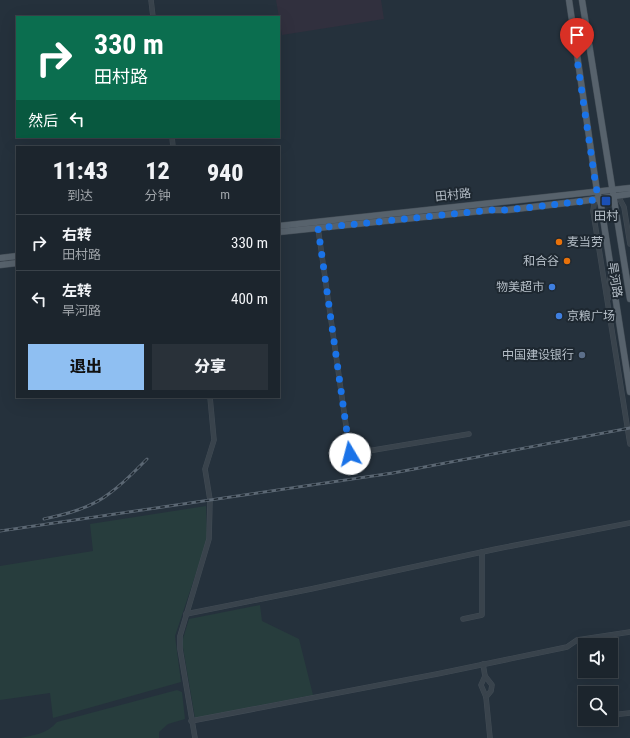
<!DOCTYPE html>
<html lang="zh">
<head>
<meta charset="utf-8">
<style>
	:root { --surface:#1c252d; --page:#293139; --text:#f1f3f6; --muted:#a0a5aa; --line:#3a4249; --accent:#8fbff2 }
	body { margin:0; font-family:"Roboto Condensed","Noto Sans SC",sans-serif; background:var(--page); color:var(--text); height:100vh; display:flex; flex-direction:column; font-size:15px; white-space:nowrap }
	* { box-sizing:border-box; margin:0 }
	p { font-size:13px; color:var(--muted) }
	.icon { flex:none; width:22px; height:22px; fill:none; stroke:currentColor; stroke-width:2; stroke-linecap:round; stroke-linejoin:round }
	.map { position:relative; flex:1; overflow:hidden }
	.side { position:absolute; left:16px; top:146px; width:264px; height:252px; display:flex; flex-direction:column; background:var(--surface); border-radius:0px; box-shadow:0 4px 16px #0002,0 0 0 1px var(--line) }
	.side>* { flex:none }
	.hud { position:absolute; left:16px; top:16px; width:264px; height:122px; border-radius:0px; box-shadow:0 4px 16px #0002,0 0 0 1px var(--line); background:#0b6e4f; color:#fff; overflow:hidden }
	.fabs { position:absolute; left:578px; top:638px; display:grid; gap:8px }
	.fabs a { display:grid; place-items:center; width:40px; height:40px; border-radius:0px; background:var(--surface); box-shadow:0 4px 16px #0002,0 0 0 1px var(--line); font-size:20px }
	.pin { position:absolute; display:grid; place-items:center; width:34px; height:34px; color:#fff; margin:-41px -17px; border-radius:50% 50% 50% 0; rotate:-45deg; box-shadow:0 0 4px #0007 }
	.pin .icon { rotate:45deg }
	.me { position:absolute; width:44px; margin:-22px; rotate:352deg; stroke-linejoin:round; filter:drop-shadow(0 0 3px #0008) }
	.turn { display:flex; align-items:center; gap:14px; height:84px; padding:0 12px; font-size:18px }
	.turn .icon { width:52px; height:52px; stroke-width:2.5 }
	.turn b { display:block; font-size:28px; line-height:34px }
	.then { display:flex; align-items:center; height:38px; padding:0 12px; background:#0003; gap:8px; font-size:15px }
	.eta { display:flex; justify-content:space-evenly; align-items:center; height:68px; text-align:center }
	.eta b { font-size:24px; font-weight:800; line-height:28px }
	.primary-button { display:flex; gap:8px; margin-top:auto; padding:8px 12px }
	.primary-button a { flex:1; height:46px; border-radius:0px; background:var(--accent); color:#111; font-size:16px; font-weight:800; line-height:46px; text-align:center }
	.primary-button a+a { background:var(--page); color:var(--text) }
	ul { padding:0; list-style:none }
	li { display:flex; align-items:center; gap:12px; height:56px; padding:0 12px; border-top:1px solid var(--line) }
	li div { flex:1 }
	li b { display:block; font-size:15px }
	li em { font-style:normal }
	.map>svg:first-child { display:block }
	.medical { fill:#31303e }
	.green { fill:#273d3d }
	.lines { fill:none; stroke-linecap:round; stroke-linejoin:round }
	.minor-casing { stroke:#424c55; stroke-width:5.5 }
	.major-casing { stroke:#424c55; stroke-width:7 }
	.minor { stroke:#39434c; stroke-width:4.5 }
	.major { stroke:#57626c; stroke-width:6 }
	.rail-casing { stroke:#5b6773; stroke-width:3 }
	.rail { stroke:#1e2831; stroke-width:1.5; stroke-dasharray:4.5; stroke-linecap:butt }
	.route { stroke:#1a73e8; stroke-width:7; stroke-dasharray:0 12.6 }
	.transit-dot { fill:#1a4fb4; stroke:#1e2831; stroke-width:1.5 }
	.food-dot { fill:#e8710a; stroke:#1e2831; stroke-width:1.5 }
	.shop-dot { fill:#3f7fe0; stroke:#1e2831; stroke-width:1.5 }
	.service-dot { fill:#5c6f8a; stroke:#1e2831; stroke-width:1.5 }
	.labels { text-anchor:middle; stroke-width:4; stroke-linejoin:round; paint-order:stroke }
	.street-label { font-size:12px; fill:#b5bec7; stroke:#1e2831 }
	.poi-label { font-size:12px; fill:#b5bec7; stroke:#1e2831; text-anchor:end }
</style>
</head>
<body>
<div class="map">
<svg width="630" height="738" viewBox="0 0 630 738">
	<rect width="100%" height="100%" fill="#25313c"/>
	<path class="medical" d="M 276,0 L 381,0 L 384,19 L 282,35 Z"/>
	<g class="green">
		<path d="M 206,506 L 207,540 L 175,636 L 181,682 L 53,718 L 50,693 L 0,700 L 0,566 L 93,551 L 90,524 Z"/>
		<path d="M 260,605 L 262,621 L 299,639 L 313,695 L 195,718 L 182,642 L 189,619 Z"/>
		<path d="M 177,690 L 182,692 L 185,719 L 168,724 L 159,732 L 159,738 L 20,738 C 34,735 47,734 57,722 Z"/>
	</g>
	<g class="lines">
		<g class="minor-casing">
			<g id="minor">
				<path d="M 151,0 L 153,17"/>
				<path d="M 172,137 L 173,147"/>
				<path d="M 617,194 L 624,207 L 630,244"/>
				<path d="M 595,198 L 593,211 L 630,444"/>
				<path d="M 318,228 L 350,454 L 469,434"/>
				<path d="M 608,299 L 610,277"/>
				<path d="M 186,614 L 311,589 L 496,549 L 630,523"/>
				<path d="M 463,619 L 482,615 L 482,552"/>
				<path d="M 483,664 L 485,676 L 481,685 L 486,697 L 490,738"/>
				<path d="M 485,676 L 492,685 L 491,691 L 486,697"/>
				<path d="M 611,715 L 630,713"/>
				<path d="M 191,721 L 437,674 L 567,647 L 577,640 L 630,632"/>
				<path d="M 195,738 L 180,649 L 180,636 L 209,539 L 210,500 L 205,469 L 214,440 L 210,397"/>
			</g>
		</g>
		<g class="major-casing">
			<g id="major">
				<path d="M 569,0 L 597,191 L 601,205 L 630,392"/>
				<path d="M 582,0 L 630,299"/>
				<path d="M 279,226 L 630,188"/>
				<path d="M 279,232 L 491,210 L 507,210 L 583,201 L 630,194"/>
				<path d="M 0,258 L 17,256"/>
				<path d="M 0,265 L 17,263"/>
			</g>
		</g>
		<use href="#minor" class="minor"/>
		<use href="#major" class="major"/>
		<g class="rail-casing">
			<g id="rail">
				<path d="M 44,519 C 67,514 91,508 110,493 C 124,483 135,471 147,459"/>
				<path d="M 0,531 L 393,473 L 630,428"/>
			</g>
		</g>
		<use href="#rail" class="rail"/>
	</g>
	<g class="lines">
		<path class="route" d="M 350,454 L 318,228 L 491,210 L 507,210 L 594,200 L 597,191 L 596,187 L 577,59"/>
	</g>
	<rect class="transit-dot" x="601" y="196" width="10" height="10" rx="2"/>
	<g class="food-dot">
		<circle cx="559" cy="242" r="4"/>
		<circle cx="567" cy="261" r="4"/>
	</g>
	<g class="shop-dot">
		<circle cx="552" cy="287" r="4"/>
		<circle cx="559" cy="316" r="4"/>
	</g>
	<circle class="service-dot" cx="582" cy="355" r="4"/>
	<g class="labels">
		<g class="street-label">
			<text transform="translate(453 195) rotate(-6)" y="4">田村路</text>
			<text transform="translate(615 280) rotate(81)" y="4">旱河路</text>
		</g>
		<g class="poi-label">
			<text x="606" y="220" text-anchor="middle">田村</text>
			<text x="567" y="246" text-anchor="start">麦当劳</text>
			<text x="559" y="265">和合谷</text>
			<text x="544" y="291">物美超市</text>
			<text x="567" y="320" text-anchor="start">京粮广场</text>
			<text x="574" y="359">中国建设银行</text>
		</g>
	</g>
</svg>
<div class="fabs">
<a><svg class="icon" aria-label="sound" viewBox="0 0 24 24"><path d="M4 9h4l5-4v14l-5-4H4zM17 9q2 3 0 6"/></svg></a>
<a><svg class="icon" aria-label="search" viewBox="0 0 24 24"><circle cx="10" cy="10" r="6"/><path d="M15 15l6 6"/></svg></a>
</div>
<div class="pin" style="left:577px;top:59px;background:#d93025"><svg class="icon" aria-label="arrive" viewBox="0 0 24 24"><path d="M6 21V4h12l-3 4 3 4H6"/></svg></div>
<svg class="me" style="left:350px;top:454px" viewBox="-20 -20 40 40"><circle r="19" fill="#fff"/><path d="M0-13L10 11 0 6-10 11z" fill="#1a73e8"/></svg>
<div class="hud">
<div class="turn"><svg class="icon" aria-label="right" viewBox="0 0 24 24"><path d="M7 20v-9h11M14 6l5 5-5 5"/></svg><div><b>330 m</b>田村路</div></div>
<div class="then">然后<svg class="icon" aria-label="left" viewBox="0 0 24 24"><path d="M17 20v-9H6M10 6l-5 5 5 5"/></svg></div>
</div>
<section class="side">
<div class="eta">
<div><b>11:43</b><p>到达</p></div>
<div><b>12</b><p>分钟</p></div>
<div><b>940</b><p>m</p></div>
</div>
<ul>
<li><svg class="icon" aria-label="right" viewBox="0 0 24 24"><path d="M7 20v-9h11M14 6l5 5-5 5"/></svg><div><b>右转</b><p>田村路</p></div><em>330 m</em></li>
<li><svg class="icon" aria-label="left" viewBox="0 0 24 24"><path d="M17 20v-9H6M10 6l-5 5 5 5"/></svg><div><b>左转</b><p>旱河路</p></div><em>400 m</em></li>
</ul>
<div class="primary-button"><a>退出</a><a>分享</a></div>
</section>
</div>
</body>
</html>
